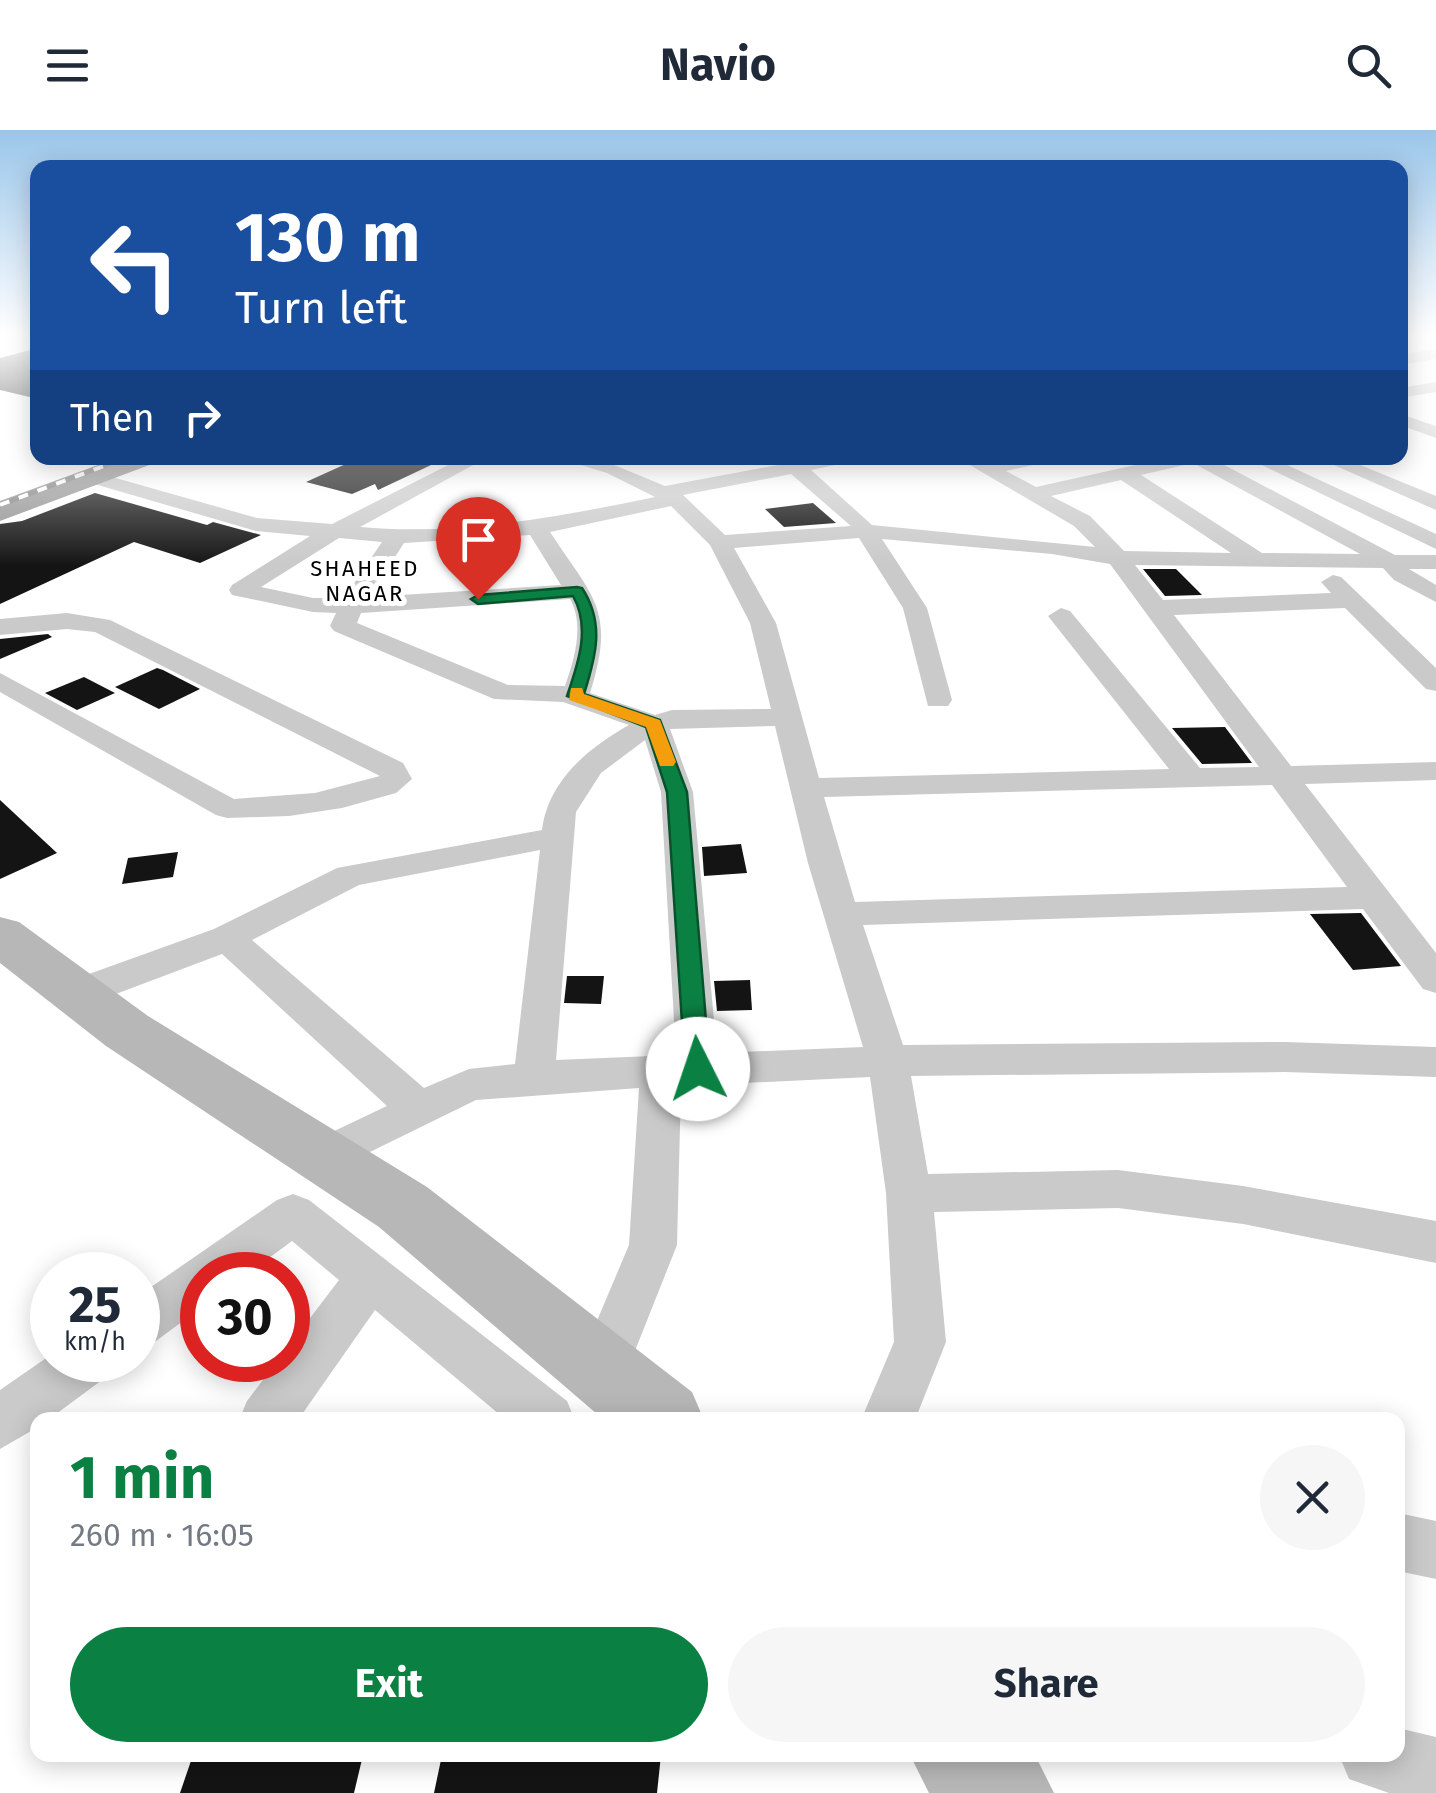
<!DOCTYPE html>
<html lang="en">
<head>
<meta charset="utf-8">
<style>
	:root { --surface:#fff; --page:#f6f6f7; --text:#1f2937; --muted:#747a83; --accent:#0b8043 }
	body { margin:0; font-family:"Fira Sans",sans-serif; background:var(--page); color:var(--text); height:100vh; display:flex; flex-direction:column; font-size:38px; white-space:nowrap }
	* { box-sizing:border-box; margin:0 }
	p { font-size:32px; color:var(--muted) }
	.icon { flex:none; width:55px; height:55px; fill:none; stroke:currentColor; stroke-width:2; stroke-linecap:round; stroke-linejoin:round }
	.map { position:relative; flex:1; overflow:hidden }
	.drawer { position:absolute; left:30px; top:1282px; width:1375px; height:350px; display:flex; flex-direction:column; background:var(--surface); border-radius:20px; box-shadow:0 5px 25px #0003 }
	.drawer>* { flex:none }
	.top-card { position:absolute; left:30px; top:30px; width:1378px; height:305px; border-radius:20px; box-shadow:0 5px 25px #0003; background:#1a4fa0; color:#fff; overflow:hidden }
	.speed { position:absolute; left:30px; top:1122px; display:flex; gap:20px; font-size:50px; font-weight:700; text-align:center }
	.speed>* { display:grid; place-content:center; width:130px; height:130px; border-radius:50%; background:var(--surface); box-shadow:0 5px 25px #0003; line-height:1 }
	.speed small { font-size:25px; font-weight:400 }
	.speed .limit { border:15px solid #d22; background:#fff; color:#111 }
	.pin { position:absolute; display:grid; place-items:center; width:85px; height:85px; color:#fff; margin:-102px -42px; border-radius:50% 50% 50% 0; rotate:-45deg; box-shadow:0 0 10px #0007 }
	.pin .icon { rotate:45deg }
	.me { position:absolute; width:110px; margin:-55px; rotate:356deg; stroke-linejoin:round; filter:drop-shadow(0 0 8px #0008) }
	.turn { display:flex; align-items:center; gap:35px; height:210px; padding:0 40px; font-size:45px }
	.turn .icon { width:130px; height:130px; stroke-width:2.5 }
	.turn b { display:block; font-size:70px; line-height:85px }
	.then { display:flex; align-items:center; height:95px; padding:0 40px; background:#0003; gap:20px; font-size:38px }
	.round { display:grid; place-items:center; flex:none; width:105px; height:105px; border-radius:52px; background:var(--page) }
	.summary { display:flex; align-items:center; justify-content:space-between; height:170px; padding:0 40px }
	h1 { font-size:60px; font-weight:700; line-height:75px; color:var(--accent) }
	.button { display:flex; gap:20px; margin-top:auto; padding:20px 40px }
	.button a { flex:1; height:115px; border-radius:60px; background:var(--accent); color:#fff; font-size:40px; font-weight:700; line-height:115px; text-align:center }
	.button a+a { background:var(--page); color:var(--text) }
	header { display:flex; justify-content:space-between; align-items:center; height:130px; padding:0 40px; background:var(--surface); font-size:45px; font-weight:700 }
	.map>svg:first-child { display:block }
	.building { fill:#141414 }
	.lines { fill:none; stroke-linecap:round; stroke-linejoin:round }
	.street { fill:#cacaca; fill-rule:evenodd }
	.secondary { fill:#b7b7b7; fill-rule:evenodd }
	.highway { fill:#949494; fill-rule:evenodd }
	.rail-casing { stroke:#828282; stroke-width:5 }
	.rail { stroke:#fff; stroke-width:4; stroke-dasharray:10; stroke-linecap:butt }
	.route { fill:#0b8043; stroke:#07532c; stroke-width:2.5 }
	.slow { fill:#f59e0b }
	.labels { text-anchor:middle; stroke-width:10; stroke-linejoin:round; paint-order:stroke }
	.far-neighbourhood-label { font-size:22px; letter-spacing:2.5px; fill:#000; stroke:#fff }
</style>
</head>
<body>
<header><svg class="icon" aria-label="menu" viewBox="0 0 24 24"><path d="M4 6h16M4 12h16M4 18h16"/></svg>Navio<svg class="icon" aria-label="search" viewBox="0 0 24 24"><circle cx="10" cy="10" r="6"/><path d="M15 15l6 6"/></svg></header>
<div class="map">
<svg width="1436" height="1663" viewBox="0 0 1436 1663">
	<rect width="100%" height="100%" fill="#fff"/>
	<g class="building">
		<path d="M 38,218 L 38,269 L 0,260 L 0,228 Z"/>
		<path d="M 359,328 L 446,328 L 378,360 L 375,354 L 352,364 L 306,352 Z"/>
		<path d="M 95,363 L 207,395 L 213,392 L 261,405 L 200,433 L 134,412 L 0,474 L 0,394 L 22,391 Z"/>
		<path d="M 813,373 L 836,393 L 784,397 L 765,379 Z"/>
		<path d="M 1143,439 L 1176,439 L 1202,465 L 1165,466 Z"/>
		<path d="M 48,504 L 52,507 L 0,529 L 0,509 Z"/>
		<path d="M 157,538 L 163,540 L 200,559 L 159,579 L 115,557 Z"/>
		<path d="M 84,547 L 115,563 L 77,580 L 45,563 Z"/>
		<path d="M 1225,597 L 1252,633 L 1202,634 L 1172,598 Z"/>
		<path d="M 0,670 L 57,723 L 0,749 Z"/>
		<path d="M 741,714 L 747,743 L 704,746 L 702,717 Z"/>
		<path d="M 178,722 L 173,747 L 122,754 L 128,728 Z"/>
		<path d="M 1361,783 L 1401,836 L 1353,840 L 1310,784 Z"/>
		<path d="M 567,846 L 604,846 L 601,874 L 564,873 Z"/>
		<path d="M 750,850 L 752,880 L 717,881 L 714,851 Z"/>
		<path d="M 193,1625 L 363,1625 L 354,1663 L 180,1663 Z"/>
		<path d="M 442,1625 L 661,1625 L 657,1663 L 434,1663 Z"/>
	</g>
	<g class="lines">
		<g class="street">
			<path d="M 1436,219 L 1436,229 L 1400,235 L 1400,225 Z"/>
			<path d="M 1436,252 L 1436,262 L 1400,268 L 1400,258 Z"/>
			<path d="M 1400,284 L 1436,296 L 1436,308 L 1400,295 Z"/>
			<path d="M 462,328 L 486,328 L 360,397 C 459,406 558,387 655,367 L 607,343 L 571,332 L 569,328 L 597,328 L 665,356 L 815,328 L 851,328 L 849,332 L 811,340 L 872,395 L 1095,417 L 1074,396 L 958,328 L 981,328 L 990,332 L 1049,328 L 1047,332 L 1006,341 L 1036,357 L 1167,328 L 1211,328 L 1395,425 L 1436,425 L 1436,439 L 1409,439 L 1436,455 L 1436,472 L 1394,450 L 1383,438 L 1135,435 L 1163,470 L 1331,463 L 1321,452 L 1333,445 L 1341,447 L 1436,538 L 1436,561 L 1426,559 L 1345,478 L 1174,485 L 1291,636 L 1436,632 L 1436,650 L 1305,654 L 1436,823 L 1436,863 L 1423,859 L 1363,779 L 863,795 L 903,915 L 1285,912 L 1436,917 L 1436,947 L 1285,942 L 911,946 L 928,1044 L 1118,1040 L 1243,1056 L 1436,1091 L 1436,1133 L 1243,1094 L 1118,1078 L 934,1082 L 946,1212 L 915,1290 L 861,1290 L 894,1212 L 886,1063 L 870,947 L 681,956 L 677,1115 L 621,1256 L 603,1263 L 585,1256 L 577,1238 L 629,1115 L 639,958 L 476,970 L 325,1044 L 309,1039 L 303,1026 L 309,1013 L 387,976 L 222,824 L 92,873 L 78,877 L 64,873 L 59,863 L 64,853 L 214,799 L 337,738 L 542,700 C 548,651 588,618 629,595 L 563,572 L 494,569 L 334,501 L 330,496 L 336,483 L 313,482 L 232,465 L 229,460 L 232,455 L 310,406 L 256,401 L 84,351 L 84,343 L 98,343 L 257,388 L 332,394 ZM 1193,333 L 1360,424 L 1262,423 L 1141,345 ZM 791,344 L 851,396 L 725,405 L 683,365 ZM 1121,350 L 1231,423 L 1124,421 L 1090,386 L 1051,366 ZM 671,376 L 710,415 L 750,493 L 771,579 L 672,580 L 655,585 L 590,563 C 616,480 594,469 550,402 ZM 530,405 L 561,455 L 369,467 L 404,413 ZM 339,408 L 382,412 L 344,468 L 313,468 L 261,457 ZM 859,408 L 903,478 L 928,576 L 948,576 L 952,570 L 927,478 L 882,409 L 1052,424 L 1110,434 L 1259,637 L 1200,638 L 1070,481 L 1061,478 L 1048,486 L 1169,639 L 819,648 L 776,493 L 734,418 ZM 570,469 C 585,495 574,530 565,556 L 508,555 L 357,493 L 361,483 ZM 775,596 L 808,733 L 863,917 L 717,923 L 693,662 L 670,599 ZM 645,610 L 661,662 L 676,925 L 556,930 L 576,682 L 601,643 ZM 1272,655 L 1347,757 L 855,772 L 824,667 ZM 540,720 L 515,934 L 469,939 L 424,958 L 252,810 L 359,755 Z"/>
			<path d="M 1247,328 L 1272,328 L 1436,404 L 1436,419 Z"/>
			<path d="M 1318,328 L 1343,328 L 1436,366 L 1436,380 Z"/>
			<path d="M 67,483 L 110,490 L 403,633 L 412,649 L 396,663 L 342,678 L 289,686 L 227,688 L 216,685 L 0,562 L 0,543 L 234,669 L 315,663 L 380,646 L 95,502 L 67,499 L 0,505 L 0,489 Z"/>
			<path d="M 293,1064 L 309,1070 L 567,1271 L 575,1290 L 506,1290 L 375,1180 L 298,1290 L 239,1290 L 247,1271 L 278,1230 L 288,1230 L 288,1217 L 339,1150 L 292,1111 L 246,1145 L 202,1145 L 202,1177 L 156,1211 L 138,1218 L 138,1166 L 277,1070 Z"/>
			<path d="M 52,1224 L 52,1230 L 114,1230 L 106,1247 L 48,1290 L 38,1290 L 38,1297 L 0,1319 L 0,1260 Z"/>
			<path d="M 1398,1383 L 1436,1391 L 1436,1449 L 1398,1441 Z"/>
			<path d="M 1398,1598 L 1436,1607 L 1436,1663 L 1389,1663 L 1349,1649 L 1339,1625 L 1398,1625 Z"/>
		</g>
		<g class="secondary">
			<path d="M 0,787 L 19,792 L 148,886 L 427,1057 L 692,1262 L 704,1290 L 604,1290 L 379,1097 L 106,916 L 0,833 Z"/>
			<path d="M 910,1625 L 1035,1625 L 1054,1663 L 929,1663 Z"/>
		</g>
		<path class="highway" d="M 117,328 L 156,328 L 152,334 L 0,391 L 0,371 Z"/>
		<g class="rail-casing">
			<path id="rail" d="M 0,375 L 125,328"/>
		</g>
		<use href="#rail" class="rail"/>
	</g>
	<linearGradient id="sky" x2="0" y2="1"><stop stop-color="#9ac6ea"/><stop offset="0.47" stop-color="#fff"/><stop offset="1" stop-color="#fff" stop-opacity="0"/></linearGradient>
	<rect width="1436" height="436" fill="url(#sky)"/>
	<path class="route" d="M 577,457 L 582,458 C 605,493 596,526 584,564 L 660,590 L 687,662 L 710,939 L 707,946 L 689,946 L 685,939 L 667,662 L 646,597 L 567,566 C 578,534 591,498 573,466 L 478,474 L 471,469 L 478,465 Z"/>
	<path class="slow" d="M 571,558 L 582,558 L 584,564 L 660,590 L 676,632 L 673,636 L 660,636 L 646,597 L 569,570 Z"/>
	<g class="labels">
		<g class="far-neighbourhood-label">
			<text x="365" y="446">SHAHEED<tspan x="365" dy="25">NAGAR</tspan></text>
		</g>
	</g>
</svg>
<div class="speed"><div>25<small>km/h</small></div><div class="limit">30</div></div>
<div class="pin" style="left:478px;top:469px;background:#d93025"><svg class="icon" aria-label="arrive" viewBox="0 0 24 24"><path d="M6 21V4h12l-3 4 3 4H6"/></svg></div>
<svg class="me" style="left:698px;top:939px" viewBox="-20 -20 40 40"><circle r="19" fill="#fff"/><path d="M0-13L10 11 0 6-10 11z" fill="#0b8043"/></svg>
<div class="top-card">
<div class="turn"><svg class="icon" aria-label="left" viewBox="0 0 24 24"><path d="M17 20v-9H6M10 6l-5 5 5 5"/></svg><div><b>130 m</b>Turn left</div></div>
<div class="then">Then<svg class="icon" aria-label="right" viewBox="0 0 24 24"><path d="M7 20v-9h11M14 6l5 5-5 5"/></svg></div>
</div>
<section class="drawer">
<div class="summary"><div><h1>1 min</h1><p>260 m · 16:05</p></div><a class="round"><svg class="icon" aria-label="close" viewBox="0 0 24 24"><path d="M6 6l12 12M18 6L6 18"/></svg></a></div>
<div class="button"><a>Exit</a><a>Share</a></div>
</section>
</div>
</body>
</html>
